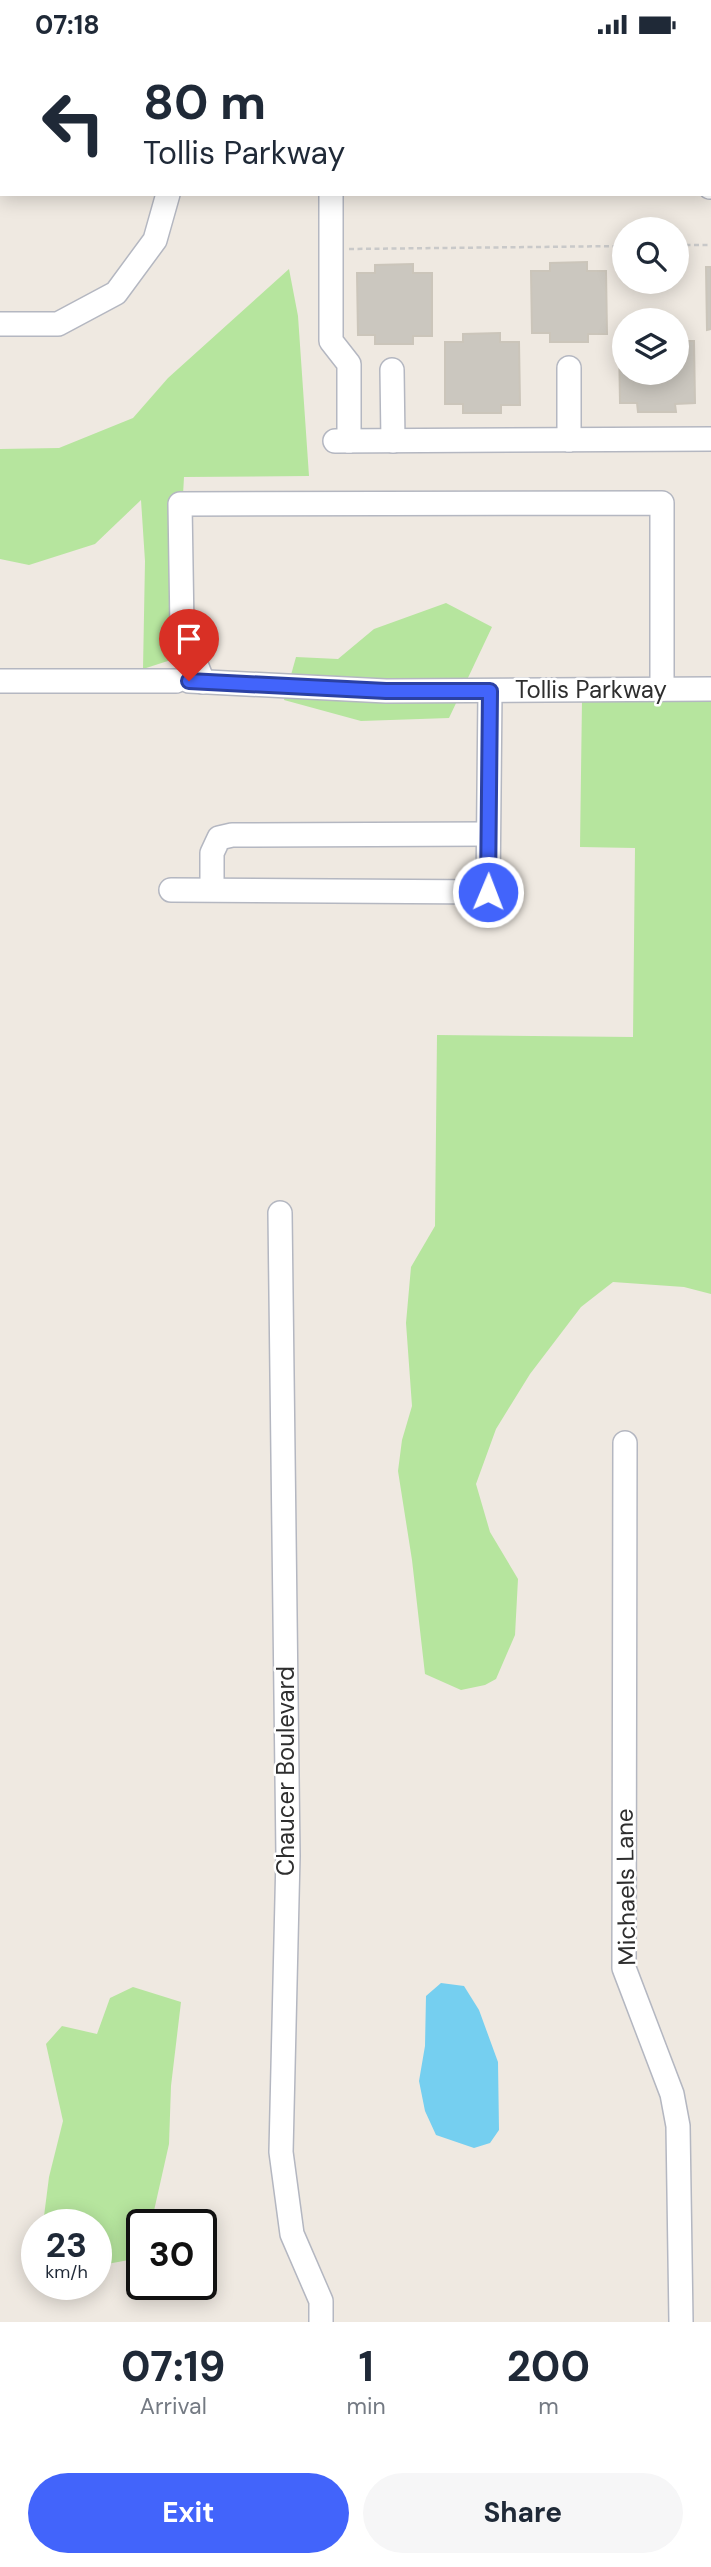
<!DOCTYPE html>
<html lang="en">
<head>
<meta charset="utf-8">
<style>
	:root { --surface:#fff; --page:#f6f6f7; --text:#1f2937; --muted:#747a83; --accent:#4264fb }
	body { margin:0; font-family:"DM Sans",sans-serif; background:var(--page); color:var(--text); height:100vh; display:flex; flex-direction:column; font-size:26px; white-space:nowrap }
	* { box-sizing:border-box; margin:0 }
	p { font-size:23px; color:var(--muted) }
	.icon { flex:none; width:38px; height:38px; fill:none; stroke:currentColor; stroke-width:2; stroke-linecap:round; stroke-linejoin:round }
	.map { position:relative; height:2273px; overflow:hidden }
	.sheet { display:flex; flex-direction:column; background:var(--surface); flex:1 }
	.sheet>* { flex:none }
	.top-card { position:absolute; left:0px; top:0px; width:712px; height:147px; box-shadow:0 4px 18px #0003; background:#fff; color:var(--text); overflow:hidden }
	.controls { position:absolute; left:612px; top:168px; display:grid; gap:14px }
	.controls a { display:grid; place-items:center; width:77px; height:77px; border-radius:50%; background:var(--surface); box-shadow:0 4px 18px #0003; font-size:35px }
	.speed { position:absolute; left:21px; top:2160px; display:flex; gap:14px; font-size:35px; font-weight:700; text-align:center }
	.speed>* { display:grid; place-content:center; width:91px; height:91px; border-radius:50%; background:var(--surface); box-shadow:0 4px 18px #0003; line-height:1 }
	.speed small { font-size:18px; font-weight:400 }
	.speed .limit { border:4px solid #111; border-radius:10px; background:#fff; color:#111 }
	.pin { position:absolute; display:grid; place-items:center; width:60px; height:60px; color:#fff; margin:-72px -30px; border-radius:50% 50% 50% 0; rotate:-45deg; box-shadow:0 0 7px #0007 }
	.pin .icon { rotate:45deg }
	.me { position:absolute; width:77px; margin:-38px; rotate:1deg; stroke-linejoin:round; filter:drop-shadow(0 0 5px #0008) }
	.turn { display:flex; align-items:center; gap:24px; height:147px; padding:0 28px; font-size:32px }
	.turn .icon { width:91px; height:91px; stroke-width:2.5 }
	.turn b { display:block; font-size:49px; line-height:60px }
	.eta { display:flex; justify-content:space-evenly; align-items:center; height:119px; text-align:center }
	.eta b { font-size:42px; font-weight:700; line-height:49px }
	.cta { display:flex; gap:14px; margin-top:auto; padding:14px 28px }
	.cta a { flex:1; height:80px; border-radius:42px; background:var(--accent); color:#fff; font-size:28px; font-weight:700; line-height:80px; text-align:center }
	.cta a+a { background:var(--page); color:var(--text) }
	.status { display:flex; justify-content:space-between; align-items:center; height:49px; padding:0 35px; background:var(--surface); direction:ltr }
	.status svg { height:19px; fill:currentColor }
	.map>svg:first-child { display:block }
	.green { fill:#b6e59e }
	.water { fill:#75cff0 }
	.building { fill:#cbc7bf; stroke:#cbc5ba; stroke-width:2 }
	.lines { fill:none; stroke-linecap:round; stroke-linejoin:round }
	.minor-casing { stroke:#b4b7c1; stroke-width:26 }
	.path { stroke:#c9c9c9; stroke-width:2.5; stroke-dasharray:5 3.5; stroke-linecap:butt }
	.minor { stroke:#fff; stroke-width:23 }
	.route-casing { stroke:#2b41a3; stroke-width:18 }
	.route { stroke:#4264fb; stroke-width:12 }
	.labels { text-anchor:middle; stroke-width:5; stroke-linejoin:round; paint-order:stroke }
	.street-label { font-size:24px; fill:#2e2e2e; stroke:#fff }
</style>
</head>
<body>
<div class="status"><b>07:18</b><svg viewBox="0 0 49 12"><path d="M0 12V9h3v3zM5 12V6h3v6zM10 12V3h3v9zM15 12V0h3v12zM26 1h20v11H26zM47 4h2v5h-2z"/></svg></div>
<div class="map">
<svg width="711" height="2273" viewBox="0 0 711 2273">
	<rect width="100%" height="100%" fill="#efe9e1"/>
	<g class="green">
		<path d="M 399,0 L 696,0 L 696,2 L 406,2 Z"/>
		<path d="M 289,220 L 298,267 L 309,427 L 184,428 L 174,610 L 143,620 L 145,512 L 141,451 L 95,495 L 29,516 L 0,510 L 0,400 L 59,399 L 133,369 L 168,329 Z"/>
		<path d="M 446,554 L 492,578 L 449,669 L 361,672 L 284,651 L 296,608 L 338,610 L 374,580 Z"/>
		<path d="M 582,651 L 711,652 L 711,1245 L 684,1238 L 613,1233 L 581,1258 L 530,1325 L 496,1380 L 476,1435 L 490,1483 L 518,1530 L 515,1586 L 496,1630 L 485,1636 L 461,1641 L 425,1625 L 412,1511 L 398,1422 L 402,1391 L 412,1357 L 406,1274 L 411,1218 L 435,1177 L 437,986 L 633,988 L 635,799 L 580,798 Z"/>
		<path d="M 133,1938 L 181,1953 L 171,2037 L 169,2095 L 151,2175 L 142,2175 L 140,2209 L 96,2217 L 96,2175 L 43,2175 L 49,2128 L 63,2072 L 46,1995 L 62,1977 L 97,1985 L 110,1949 Z"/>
	</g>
	<path class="water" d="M 441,1934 L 464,1937 L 479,1961 L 498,2013 L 499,2081 L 490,2094 L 474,2099 L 436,2086 L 425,2062 L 419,2032 L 425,1997 L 426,1947 Z"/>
	<g class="building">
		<path d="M 587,213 L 587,222 L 606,222 L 607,285 L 588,285 L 588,293 L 550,293 L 550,284 L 532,284 L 531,222 L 550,222 L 550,214 Z"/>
		<path d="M 413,215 L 413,224 L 432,224 L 432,287 L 413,287 L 413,295 L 375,295 L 375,286 L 358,286 L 357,224 L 375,224 L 375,216 Z"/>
		<path d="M 706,218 L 711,218 L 711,280 L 707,281 Z"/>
		<path d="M 500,284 L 500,293 L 519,293 L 520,356 L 501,356 L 501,364 L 463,364 L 463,355 L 445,355 L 445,293 L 463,293 L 463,285 Z"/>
		<path d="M 619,292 L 625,292 L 625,324 L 677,324 L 677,292 L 694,292 L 695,354 L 675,355 L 676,363 L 638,363 L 637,354 L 620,354 Z"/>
	</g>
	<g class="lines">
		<g class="minor-casing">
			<g id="minor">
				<path d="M 0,31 L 2,35"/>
				<path d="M 710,138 L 711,138"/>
				<path d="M 331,145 L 331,292 L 349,315 L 349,392"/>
				<path d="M 0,275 L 58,275 L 116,244 L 155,191 L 168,145"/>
				<path d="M 569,319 L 569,391"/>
				<path d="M 392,321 L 393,392"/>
				<path d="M 335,392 L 711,390"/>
				<path d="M 0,632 L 176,632"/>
				<path d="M 189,632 L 386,642 L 711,640"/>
				<path d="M 203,633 L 182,579 L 180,455 L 662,454 L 662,640"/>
				<path d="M 212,840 L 212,804 L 219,789 L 232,786 L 488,785"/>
				<path d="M 171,841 L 488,843 L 490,642"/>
				<path d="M 280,1164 L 288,1807 L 281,2103 L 292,2185 L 321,2252 L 321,2273"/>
				<path d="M 625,1394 L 624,1919 L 672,2045 L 678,2077 L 681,2273"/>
			</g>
		</g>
		<g class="path">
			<path d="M 677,196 L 711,196"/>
			<path d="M 349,200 L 625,197"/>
		</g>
		<use href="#minor" class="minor"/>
	</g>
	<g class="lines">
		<g class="route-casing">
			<path id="route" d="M 189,632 L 386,642 L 490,642 L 488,843"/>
		</g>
		<use href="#route" class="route"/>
	</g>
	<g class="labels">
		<g class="street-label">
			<text x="591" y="649">Tollis Parkway</text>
			<text transform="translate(286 1722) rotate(-90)" y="8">Chaucer Boulevard</text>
			<text transform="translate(626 1838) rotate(-91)" y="8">Michaels Lane</text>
		</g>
	</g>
</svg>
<div class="controls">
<a><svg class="icon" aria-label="search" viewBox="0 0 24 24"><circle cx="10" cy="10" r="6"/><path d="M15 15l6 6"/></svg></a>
<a><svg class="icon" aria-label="layers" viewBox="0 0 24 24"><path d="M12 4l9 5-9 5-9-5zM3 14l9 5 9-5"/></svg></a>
</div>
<div class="speed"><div>23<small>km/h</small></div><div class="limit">30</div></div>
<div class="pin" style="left:189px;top:632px;background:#d93025"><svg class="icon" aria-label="arrive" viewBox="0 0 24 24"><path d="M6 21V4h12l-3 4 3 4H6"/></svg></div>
<svg class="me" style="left:488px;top:843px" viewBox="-20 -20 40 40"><circle r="17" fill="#4264fb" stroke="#fff" stroke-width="3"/><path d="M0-11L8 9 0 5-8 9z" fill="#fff"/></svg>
<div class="top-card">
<div class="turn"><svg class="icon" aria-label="left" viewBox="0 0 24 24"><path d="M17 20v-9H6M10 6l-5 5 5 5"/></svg><div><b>80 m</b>Tollis Parkway</div></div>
</div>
</div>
<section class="sheet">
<div class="eta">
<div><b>07:19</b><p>Arrival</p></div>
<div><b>1</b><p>min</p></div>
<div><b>200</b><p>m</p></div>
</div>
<div class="cta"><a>Exit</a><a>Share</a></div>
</section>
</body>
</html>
